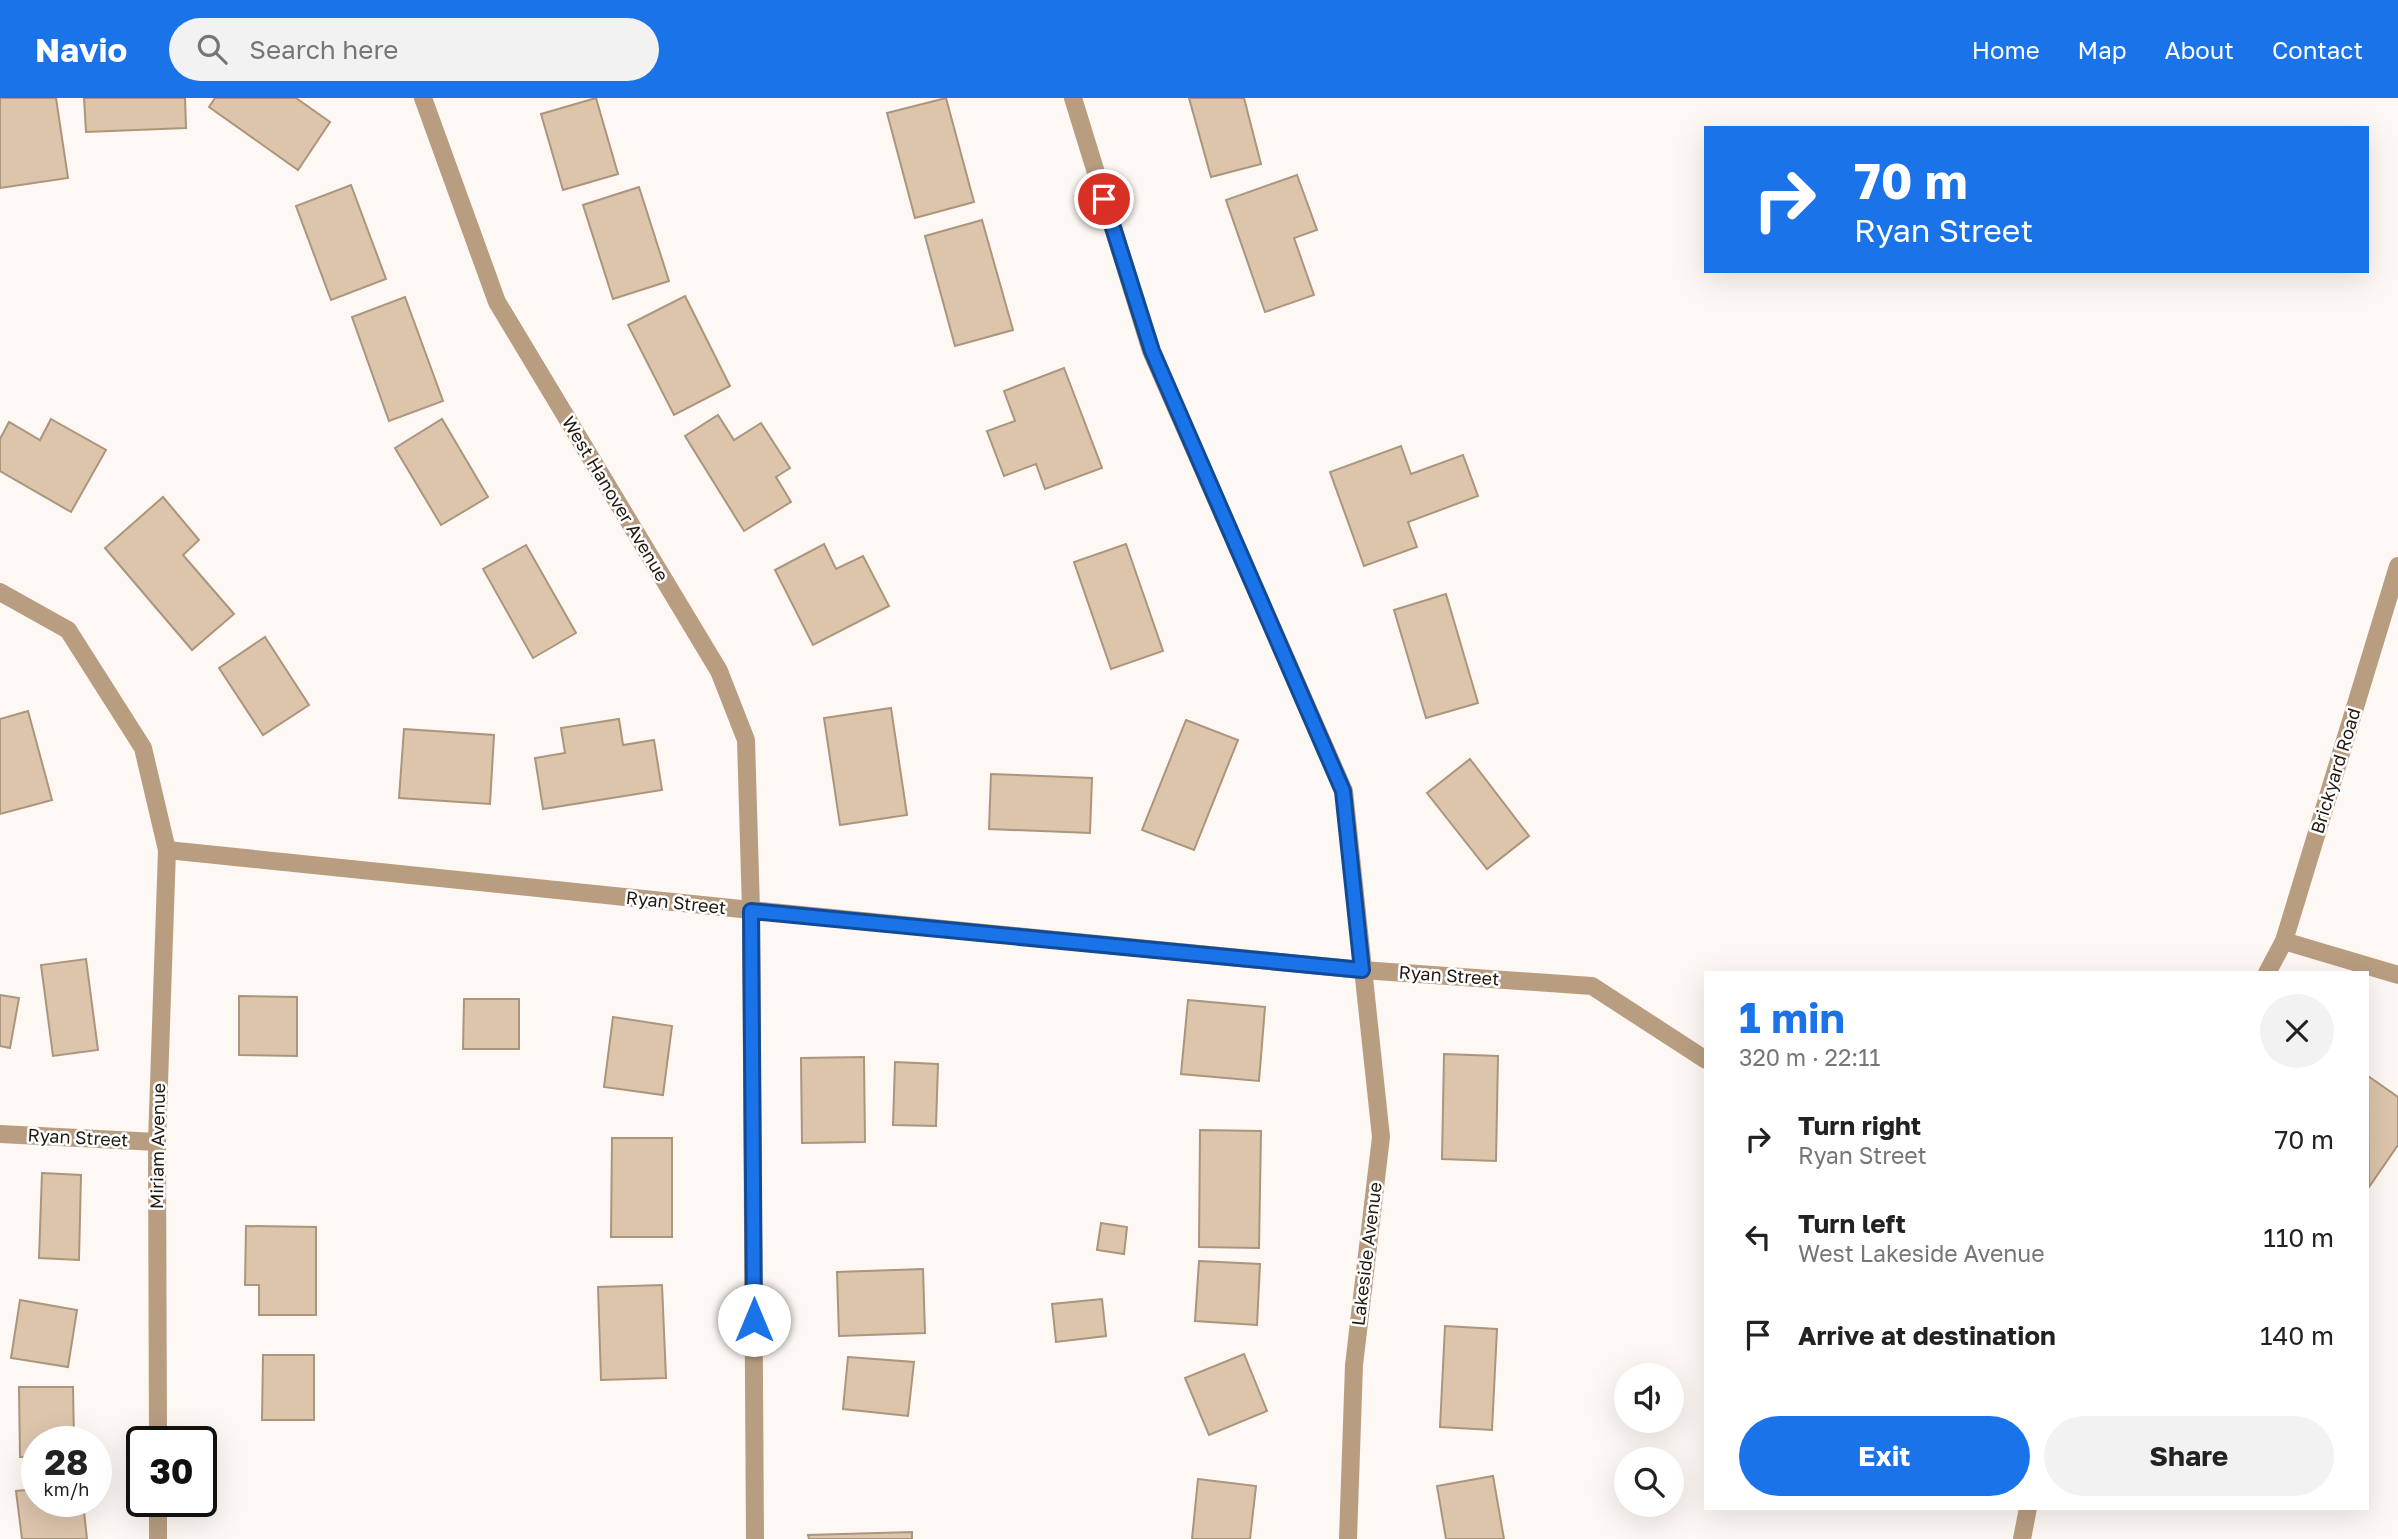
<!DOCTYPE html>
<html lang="en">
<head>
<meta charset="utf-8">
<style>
	:root { --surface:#fff; --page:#f2f2f2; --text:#222; --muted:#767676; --accent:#1a73e8 }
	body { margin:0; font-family:"Golos Text",sans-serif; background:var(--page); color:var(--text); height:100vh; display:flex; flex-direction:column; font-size:26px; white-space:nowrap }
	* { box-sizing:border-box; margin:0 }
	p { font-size:23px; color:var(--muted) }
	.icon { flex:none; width:38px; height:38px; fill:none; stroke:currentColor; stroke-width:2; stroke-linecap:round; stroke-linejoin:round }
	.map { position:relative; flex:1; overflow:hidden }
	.details { position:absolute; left:1704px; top:873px; width:665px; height:539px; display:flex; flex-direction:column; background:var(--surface); border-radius:0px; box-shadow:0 7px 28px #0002 }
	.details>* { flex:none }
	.banner { position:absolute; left:1704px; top:28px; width:665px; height:147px; border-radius:0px; box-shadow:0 7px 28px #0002; background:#1a73e8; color:#fff; overflow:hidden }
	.tools { position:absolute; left:1614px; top:1265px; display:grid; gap:14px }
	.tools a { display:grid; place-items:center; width:70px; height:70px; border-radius:50%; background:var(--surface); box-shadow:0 7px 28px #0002; font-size:35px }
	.speed { position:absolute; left:21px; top:1328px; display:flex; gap:14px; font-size:35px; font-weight:700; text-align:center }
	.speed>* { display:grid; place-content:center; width:91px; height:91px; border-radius:50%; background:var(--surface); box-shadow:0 7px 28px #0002; line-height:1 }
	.speed small { font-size:18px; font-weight:400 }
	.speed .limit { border:4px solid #111; border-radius:10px; background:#fff; color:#111 }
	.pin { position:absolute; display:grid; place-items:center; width:60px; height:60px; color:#fff; margin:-30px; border:4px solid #fff; border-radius:50%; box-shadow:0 2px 7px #0007 }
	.me { position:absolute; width:77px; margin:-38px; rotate:0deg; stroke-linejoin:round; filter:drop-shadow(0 0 5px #0008) }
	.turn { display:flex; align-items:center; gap:24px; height:147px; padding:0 35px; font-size:32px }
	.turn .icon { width:91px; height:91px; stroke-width:2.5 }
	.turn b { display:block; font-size:49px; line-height:60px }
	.round { display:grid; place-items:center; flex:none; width:74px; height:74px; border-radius:37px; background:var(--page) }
	.headline { display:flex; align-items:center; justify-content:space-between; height:119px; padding:0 35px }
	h1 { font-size:42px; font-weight:700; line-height:52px; color:var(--accent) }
	.primary-button { display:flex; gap:14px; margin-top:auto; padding:14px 35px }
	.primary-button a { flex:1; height:80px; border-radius:42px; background:var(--accent); color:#fff; font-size:28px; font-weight:700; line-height:80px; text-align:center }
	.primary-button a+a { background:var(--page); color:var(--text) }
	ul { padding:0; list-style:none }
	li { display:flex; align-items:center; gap:21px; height:98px; padding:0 35px }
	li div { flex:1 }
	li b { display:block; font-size:26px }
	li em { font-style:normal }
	header { display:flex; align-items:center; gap:42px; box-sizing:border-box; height:98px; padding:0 35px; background:var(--accent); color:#fff }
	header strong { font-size:33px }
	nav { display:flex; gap:38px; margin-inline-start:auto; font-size:24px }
	.search { width:490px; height:63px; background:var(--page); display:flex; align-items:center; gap:18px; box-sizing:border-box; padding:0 24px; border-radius:38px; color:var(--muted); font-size:26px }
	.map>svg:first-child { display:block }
	.building { fill:#ddc5ac; stroke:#ab957d; stroke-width:2 }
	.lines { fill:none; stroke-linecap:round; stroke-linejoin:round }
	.minor { stroke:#b89d81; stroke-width:18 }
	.route-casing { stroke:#114b97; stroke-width:18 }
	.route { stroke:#1a73e8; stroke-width:12 }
	.labels { text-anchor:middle; stroke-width:5; stroke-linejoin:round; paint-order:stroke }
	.street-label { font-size:18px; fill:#221a11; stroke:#fff }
</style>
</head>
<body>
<header>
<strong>Navio</strong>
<div class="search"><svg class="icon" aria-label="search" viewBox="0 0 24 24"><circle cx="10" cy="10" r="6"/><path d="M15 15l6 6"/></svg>Search here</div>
<nav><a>Home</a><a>Map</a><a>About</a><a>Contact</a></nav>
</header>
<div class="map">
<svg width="2398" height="1441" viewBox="0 0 2398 1441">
	<rect width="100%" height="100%" fill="#fdf8f3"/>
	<g class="building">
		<path d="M 0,0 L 56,0 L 68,80 L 0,90 Z"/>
		<path d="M 84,0 L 185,0 L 186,30 L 86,34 Z"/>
		<path d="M 215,0 L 296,0 L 330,24 L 298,72 L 209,9 Z"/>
		<path d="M 596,0 L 618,76 L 563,92 L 541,16 Z"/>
		<path d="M 946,0 L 974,104 L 915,120 L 887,15 Z"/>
		<path d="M 1189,0 L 1244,0 L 1261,66 L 1211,79 Z"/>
		<path d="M 1297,77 L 1317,132 L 1294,140 L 1314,197 L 1265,214 L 1226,102 Z"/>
		<path d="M 351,87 L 386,181 L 331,202 L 296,108 Z"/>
		<path d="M 639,89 L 669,183 L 613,201 L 583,107 Z"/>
		<path d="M 982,122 L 1013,232 L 955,248 L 925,138 Z"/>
		<path d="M 685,198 L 730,288 L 674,317 L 628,227 Z"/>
		<path d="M 405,199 L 443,303 L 389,323 L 352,219 Z"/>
		<path d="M 1064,270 L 1102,370 L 1045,391 L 1036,366 L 1004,378 L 987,333 L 1015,323 L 1004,293 Z"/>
		<path d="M 718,317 L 734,342 L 761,325 L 790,370 L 776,379 L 791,404 L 744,433 L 685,338 Z"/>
		<path d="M 51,321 L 106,352 L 71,414 L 0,373 L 0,341 L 9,324 L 40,342 Z"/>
		<path d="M 442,321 L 488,399 L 441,427 L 395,350 Z"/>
		<path d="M 1401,348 L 1411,376 L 1463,357 L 1478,398 L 1408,424 L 1417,449 L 1364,468 L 1330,374 Z"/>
		<path d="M 163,399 L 199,442 L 183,457 L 234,516 L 192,552 L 105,450 Z"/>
		<path d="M 824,446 L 836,471 L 863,458 L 889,508 L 813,547 L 775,472 Z"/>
		<path d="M 1126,446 L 1163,553 L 1111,571 L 1074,464 Z"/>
		<path d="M 526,447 L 576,535 L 533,560 L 483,471 Z"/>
		<path d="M 1446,496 L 1478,605 L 1426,620 L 1394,512 Z"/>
		<path d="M 265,539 L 309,607 L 263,637 L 219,570 Z"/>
		<path d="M 891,610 L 907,717 L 840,727 L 824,620 Z"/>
		<path d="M 28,613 L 52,702 L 0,716 L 0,621 Z"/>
		<path d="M 619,621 L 623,647 L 654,642 L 662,692 L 543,711 L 535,660 L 565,655 L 561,630 Z"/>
		<path d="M 1186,622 L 1238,642 L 1194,752 L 1142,732 Z"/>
		<path d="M 404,631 L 494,637 L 490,706 L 399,700 Z"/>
		<path d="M 1470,661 L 1529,738 L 1487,771 L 1427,695 Z"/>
		<path d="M 991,676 L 1092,680 L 1090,735 L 989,731 Z"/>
		<path d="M 86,861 L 98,952 L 53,958 L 41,867 Z"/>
		<path d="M 0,897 L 19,900 L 10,950 L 0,948 Z"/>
		<path d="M 239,898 L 297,899 L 297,958 L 239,957 Z"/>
		<path d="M 464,901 L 519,901 L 519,951 L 463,951 Z"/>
		<path d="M 1188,902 L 1265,909 L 1259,983 L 1181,976 Z"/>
		<path d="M 613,919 L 672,928 L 663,997 L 604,989 Z"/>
		<path d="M 1444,956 L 1498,958 L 1496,1063 L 1442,1061 Z"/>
		<path d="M 864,959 L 865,1044 L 802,1045 L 801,960 Z"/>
		<path d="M 895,964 L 938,966 L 936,1028 L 893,1027 Z"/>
		<path d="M 2368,978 L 2398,999 L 2398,1047 L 2369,1089 Z"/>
		<path d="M 1200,1032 L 1261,1033 L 1259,1150 L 1199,1149 Z"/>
		<path d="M 612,1040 L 672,1040 L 672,1139 L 611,1139 Z"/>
		<path d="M 42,1075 L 81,1077 L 79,1162 L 39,1160 Z"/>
		<path d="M 1101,1125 L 1127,1129 L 1124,1156 L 1097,1152 Z"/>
		<path d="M 246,1128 L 316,1129 L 316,1217 L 259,1217 L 259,1187 L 245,1187 Z"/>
		<path d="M 1199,1163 L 1260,1166 L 1257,1227 L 1195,1223 Z"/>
		<path d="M 923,1171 L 925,1235 L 839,1238 L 837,1174 Z"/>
		<path d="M 662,1187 L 666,1280 L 601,1282 L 598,1189 Z"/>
		<path d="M 1102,1201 L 1106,1238 L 1056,1244 L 1052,1206 Z"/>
		<path d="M 20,1202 L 77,1212 L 68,1269 L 11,1260 Z"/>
		<path d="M 1445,1228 L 1497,1231 L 1492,1332 L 1440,1329 Z"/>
		<path d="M 1244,1256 L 1267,1313 L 1209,1337 L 1185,1280 Z"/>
		<path d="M 263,1257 L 314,1257 L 314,1322 L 262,1322 Z"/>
		<path d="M 848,1259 L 914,1264 L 908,1318 L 843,1311 Z"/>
		<path d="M 19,1289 L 73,1289 L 74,1344 L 37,1344 L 37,1359 L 20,1359 Z"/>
		<path d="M 1493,1378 L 1504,1441 L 1446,1441 L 1437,1388 Z"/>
		<path d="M 1198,1381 L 1256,1388 L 1250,1441 L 1192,1441 Z"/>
		<path d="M 37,1391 L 37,1404 L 83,1404 L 87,1441 L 22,1441 L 16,1393 Z"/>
		<path d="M 912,1434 L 912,1441 L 809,1441 L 808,1437 Z"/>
	</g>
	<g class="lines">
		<g class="minor">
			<path d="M 423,0 L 497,204 L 719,573 L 746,642 L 751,812 L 755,1441"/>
			<path d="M 1073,0 L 1151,253 L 1344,693 L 1381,1039 L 1354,1267 L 1348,1441"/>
			<path d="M 0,494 L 68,532 L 143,650 L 167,752 L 157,1044 L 158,1344"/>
			<path d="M 167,752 L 751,812 L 1362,872 L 1592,888 L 1706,962"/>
			<path d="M 2284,843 L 2398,877"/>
			<path d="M 2267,875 L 2284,843 L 2398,468"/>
			<path d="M 0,1036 L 157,1044"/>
			<path d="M 158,1404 L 158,1441"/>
			<path d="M 2022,1441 L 2028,1410"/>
		</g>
	</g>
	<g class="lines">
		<g class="route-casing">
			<path id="route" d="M 754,1222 L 751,813 L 1362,872 L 1343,693 L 1152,253 L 1104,101"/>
		</g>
		<use href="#route" class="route"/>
	</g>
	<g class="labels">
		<g class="street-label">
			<text transform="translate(615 401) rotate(59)" y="6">West Hanover Avenue</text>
			<text transform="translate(2336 673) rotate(-73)" y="6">Brickyard Road</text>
			<text transform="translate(676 805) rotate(6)" y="6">Ryan Street</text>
			<text transform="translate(1449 878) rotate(4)" y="6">Ryan Street</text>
			<text transform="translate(78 1040) rotate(3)" y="6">Ryan Street</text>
			<text transform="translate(158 1048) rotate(-89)" y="6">Miriam Avenue</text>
			<text transform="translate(1367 1156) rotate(-83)" y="6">Lakeside Avenue</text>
		</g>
	</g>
</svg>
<div class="tools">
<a><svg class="icon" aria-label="sound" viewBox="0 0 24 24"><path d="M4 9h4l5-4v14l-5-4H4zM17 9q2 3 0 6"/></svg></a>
<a><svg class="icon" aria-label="search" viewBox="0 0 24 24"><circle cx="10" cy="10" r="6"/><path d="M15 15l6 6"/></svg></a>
</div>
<div class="speed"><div>28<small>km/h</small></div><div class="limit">30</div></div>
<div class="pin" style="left:1104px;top:101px;background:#d93025"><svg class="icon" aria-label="arrive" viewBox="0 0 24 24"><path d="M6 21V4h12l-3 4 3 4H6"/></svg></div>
<svg class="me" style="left:754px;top:1222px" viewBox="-20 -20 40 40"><circle r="19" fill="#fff"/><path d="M0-13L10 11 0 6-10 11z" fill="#1a73e8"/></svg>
<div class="banner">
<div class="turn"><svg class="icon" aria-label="right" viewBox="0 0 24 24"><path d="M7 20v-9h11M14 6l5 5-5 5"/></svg><div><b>70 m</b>Ryan Street</div></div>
</div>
<section class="details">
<div class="headline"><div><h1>1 min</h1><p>320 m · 22:11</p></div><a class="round"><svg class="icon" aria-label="close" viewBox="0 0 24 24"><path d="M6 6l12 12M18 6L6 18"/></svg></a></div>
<ul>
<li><svg class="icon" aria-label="right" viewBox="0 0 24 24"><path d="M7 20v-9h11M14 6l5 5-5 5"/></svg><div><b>Turn right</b><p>Ryan Street</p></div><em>70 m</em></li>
<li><svg class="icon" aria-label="left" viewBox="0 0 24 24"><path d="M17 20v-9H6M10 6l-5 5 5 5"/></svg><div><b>Turn left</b><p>West Lakeside Avenue</p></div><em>110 m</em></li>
<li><svg class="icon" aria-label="arrive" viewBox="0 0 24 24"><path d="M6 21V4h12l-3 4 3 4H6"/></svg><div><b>Arrive at destination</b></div><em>140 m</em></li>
</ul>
<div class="primary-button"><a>Exit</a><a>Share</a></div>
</section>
</div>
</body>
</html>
